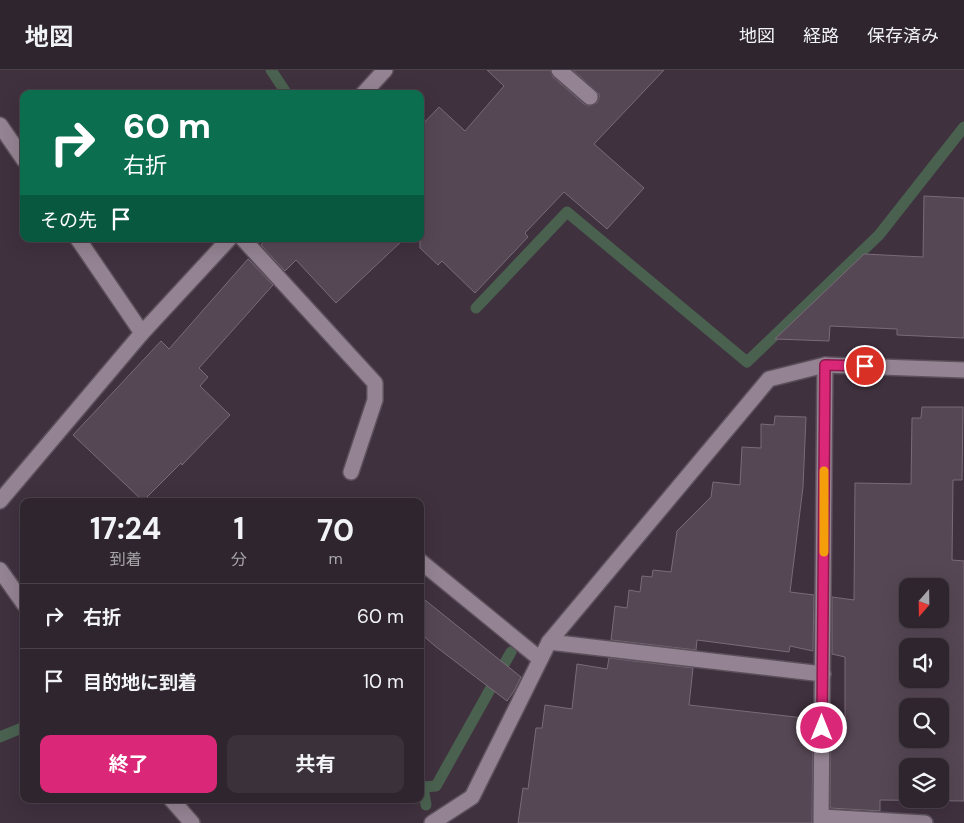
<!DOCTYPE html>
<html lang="ja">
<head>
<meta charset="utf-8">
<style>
	:root { --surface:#2f252e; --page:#3b313a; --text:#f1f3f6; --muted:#a7a5aa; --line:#4a424a; --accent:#db2777 }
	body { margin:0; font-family:"DM Sans","Noto Sans JP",sans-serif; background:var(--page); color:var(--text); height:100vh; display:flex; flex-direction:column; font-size:19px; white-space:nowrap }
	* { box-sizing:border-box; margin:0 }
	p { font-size:16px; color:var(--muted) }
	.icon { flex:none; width:28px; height:28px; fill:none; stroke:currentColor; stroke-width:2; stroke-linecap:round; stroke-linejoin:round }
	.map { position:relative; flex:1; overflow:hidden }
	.details { position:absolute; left:20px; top:428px; width:404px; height:305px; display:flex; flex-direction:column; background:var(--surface); border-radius:10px; box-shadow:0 5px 20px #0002,0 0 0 1px var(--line) }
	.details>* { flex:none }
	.banner { position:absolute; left:20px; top:20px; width:404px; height:152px; border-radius:10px; box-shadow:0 5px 20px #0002,0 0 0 1px var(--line); background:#0b6e4f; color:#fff; overflow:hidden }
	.needle { width:32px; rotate:200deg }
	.fabs { position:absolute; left:899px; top:508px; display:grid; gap:10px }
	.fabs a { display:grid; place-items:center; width:50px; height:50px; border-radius:10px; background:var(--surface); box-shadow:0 5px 20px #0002,0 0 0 1px var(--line); font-size:25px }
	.pin { position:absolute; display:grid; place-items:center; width:42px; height:42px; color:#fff; margin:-21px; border:2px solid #fff; border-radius:50%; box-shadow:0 1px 5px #0007 }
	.me { position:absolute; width:55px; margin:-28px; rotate:0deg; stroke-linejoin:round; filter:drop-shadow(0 0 4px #0008) }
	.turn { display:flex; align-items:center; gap:18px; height:105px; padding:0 20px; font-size:22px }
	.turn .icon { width:65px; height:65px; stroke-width:2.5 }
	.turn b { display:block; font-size:35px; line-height:42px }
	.then { display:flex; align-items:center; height:48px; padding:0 20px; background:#0003; gap:10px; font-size:19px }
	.eta { display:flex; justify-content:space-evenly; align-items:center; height:85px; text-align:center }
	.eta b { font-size:30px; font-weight:700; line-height:35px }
	.cta { display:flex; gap:10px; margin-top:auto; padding:10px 20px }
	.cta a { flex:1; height:58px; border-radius:10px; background:var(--accent); color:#fff; font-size:20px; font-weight:700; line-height:58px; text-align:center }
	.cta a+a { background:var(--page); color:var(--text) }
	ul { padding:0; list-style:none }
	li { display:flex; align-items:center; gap:15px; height:65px; padding:0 20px; border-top:1px solid var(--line) }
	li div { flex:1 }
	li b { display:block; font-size:19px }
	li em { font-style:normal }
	header { display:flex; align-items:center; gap:30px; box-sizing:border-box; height:70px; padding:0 25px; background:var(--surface); border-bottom:1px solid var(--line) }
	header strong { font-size:24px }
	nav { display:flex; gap:28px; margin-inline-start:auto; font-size:18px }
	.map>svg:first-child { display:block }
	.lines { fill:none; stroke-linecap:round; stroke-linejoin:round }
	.stream { stroke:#4a6150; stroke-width:11 }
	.building { fill:#564754; stroke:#7a6b79; fill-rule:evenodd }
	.service-casing { stroke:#5c505b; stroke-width:18 }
	.minor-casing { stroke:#5c505b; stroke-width:18 }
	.service { stroke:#948392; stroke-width:15 }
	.minor { stroke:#948392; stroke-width:15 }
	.route-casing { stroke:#8e194d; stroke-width:12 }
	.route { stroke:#db2777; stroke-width:9 }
	.slow { stroke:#f59e0b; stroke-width:9 }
</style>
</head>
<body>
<header>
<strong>地図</strong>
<nav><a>地図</a><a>経路</a><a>保存済み</a></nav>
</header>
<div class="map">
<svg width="964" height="753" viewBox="0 0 964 753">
	<rect width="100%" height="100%" fill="#3f313e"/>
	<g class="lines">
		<g class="stream">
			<path d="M 271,0 L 287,24"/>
			<path d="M 476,238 L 567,142 L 747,292 L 879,165 L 964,57"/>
			<path d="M 0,667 L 24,657"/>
			<path d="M 420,713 L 423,717 L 426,735"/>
			<path d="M 423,717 L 436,716 L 511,582"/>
		</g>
	</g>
	<g class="building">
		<path d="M 487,0 L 550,0 L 553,7 L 584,34 L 589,36 L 597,33 L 599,28 L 599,24 L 573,0 L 664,0 L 594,74 L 644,118 L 607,159 L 564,122 L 525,163 L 528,167 L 475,223 L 442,191 L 438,195 L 420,178 L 420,57 L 439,37 L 465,61 L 504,16 Z"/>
		<path d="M 924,126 L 964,128 L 964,268 L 897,265 L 897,259 L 830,256 L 829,271 L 775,269 L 864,184 L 923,187 Z"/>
		<path d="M 266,169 L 404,169 L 336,233 L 296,190 L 285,201 L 261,175 Z"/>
		<path d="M 248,189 L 273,215 L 199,298 L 208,307 L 200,316 L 230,345 L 182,395 L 181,393 L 143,431 L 73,365 L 161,271 L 169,279 Z"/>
		<path d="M 922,337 L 963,337 L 962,410 L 953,410 L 952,490 L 964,491 L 964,731 L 880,730 L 880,741 L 830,738 L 831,651 L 845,653 L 845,587 L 832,584 L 832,527 L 854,530 L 855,413 L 911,414 L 912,348 L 921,348 ZM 908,516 L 940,516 L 940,549 L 908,549 ZM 908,576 L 940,576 L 940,609 L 908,609 ZM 908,636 L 940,636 L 940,669 L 908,669 ZM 908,696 L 940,696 L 940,729 L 908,729 Z"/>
		<path d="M 775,346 L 806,347 L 803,417 L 790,522 L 814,525 L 813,581 L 790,576 L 789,582 L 697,570 L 696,580 L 611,570 L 615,536 L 627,538 L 629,520 L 640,522 L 642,506 L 652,507 L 653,500 L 671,502 L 677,461 L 711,427 L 713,412 L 740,415 L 742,377 L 761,378 L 761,354 L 774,355 Z"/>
		<path d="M 420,526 L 521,607 L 514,621 L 507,631 L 435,576 L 420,563 Z"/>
		<path d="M 609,588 L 693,598 L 689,635 L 813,649 L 812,753 L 518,753 L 523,718 L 528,719 L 536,658 L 542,658 L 545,635 L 572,639 L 577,594 L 607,599 Z"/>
	</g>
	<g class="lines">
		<g class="service-casing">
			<g id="service">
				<path d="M 559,0 L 590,27"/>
				<path d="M 243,169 L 375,313 L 375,330 L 351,402"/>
				<path d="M 420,491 L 540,589"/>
			</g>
		</g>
		<g class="minor-casing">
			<g id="minor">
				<path d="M 363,24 L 385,0"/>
				<path d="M 0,55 L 24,90"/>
				<path d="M 78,169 L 142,263"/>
				<path d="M 0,431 L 142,263 L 229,169"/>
				<path d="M 0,500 L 24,534"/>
				<path d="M 549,572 L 823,604"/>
				<path d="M 171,729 L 192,753"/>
				<path d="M 822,747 L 925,753"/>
				<path d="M 432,753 L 472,727 L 549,572 L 769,309 L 825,295 L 964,300"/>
				<path d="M 821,753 L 825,295"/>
			</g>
		</g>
		<use href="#service" class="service"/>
		<use href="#minor" class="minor"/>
	</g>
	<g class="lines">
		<g class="route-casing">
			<path id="route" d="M 822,658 L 825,295 L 865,296"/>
		</g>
		<use href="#route" class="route"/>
		<path class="slow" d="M 824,482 L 824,401"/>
	</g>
</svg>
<div class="fabs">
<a><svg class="needle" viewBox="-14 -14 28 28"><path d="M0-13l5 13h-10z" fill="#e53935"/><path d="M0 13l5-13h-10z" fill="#a7a5aa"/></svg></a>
<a><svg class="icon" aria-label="sound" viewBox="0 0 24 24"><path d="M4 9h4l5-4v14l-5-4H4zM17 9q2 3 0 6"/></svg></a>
<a><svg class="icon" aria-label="search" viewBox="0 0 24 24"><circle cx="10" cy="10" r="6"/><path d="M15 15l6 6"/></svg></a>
<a><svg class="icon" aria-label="layers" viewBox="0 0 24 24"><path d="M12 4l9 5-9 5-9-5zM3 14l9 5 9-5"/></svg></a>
</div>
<div class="pin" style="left:865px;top:296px;background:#d93025"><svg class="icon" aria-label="arrive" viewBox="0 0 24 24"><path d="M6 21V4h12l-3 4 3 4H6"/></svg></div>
<svg class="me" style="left:822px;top:658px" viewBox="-20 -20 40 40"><circle r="17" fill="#db2777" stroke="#fff" stroke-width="3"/><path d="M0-11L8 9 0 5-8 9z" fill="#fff"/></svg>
<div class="banner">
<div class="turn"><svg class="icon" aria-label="right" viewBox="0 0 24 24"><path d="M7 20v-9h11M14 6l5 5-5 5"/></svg><div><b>60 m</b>右折</div></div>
<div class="then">その先<svg class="icon" aria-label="arrive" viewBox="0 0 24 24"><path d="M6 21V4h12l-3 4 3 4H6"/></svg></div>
</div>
<section class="details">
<div class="eta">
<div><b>17:24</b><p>到着</p></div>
<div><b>1</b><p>分</p></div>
<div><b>70</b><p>m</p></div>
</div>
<ul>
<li><svg class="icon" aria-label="right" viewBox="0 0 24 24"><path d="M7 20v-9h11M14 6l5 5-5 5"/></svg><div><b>右折</b></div><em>60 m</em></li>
<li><svg class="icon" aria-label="arrive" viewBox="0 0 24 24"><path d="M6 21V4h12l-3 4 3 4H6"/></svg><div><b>目的地に到着</b></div><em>10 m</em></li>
</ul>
<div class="cta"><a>終了</a><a>共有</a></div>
</section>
</div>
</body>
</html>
